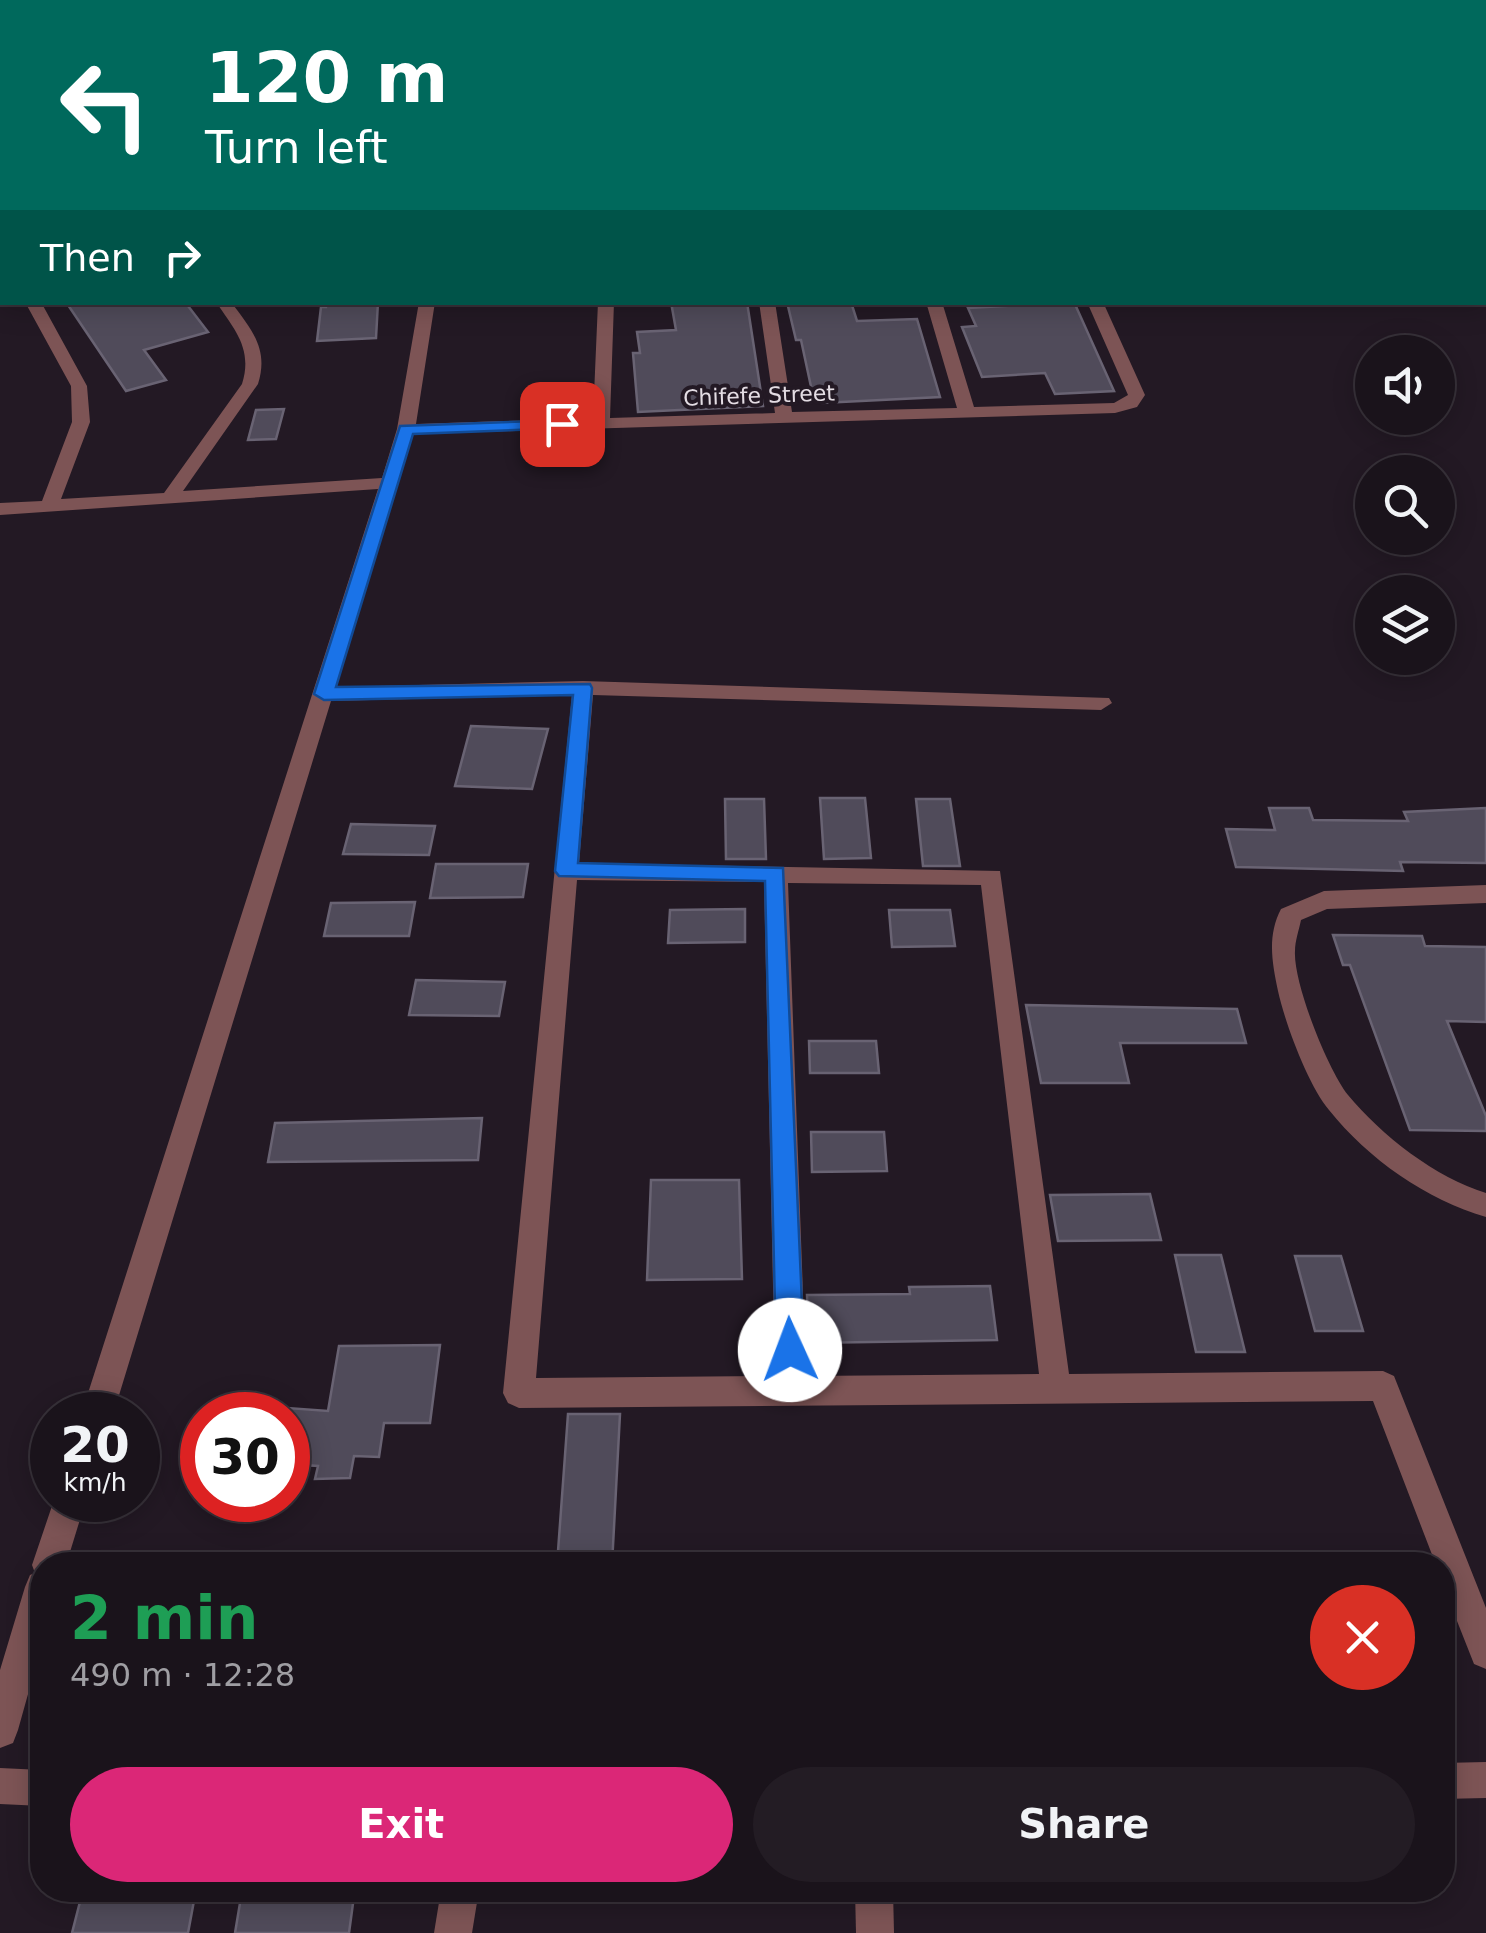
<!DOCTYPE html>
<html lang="en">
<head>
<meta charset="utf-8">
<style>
	:root { --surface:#1a131b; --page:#231c24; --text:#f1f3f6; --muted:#9f9ea3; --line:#38323a; --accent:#db2777 }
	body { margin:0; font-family:"DejaVu Sans",sans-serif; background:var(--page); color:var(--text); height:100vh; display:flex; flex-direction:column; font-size:38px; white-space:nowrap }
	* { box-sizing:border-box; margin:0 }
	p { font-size:32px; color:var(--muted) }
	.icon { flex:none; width:55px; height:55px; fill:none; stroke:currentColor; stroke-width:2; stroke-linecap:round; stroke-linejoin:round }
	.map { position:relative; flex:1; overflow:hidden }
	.drawer { position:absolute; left:30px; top:1552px; width:1425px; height:350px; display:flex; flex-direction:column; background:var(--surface); border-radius:40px; box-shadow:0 5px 25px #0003,0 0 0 2px var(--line) }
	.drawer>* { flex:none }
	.hud { position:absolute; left:0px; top:0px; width:1488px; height:305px; box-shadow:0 5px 25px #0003,0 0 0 2px var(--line); background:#00695c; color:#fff; overflow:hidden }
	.tools { position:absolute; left:1355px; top:335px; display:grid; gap:20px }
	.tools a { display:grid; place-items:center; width:100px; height:100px; border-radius:50%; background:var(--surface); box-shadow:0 5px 25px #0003,0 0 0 2px var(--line); font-size:50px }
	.speed { position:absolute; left:30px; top:1392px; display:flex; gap:20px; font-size:50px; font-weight:700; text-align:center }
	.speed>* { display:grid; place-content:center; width:130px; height:130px; border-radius:50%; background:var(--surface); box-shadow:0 5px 25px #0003,0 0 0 2px var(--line); line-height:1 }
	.speed small { font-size:25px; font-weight:400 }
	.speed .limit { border:15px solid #d22; background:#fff; color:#111 }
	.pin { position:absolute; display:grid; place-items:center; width:85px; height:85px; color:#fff; margin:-42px; border-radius:20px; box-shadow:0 5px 15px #0006 }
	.me { position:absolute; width:110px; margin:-55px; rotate:358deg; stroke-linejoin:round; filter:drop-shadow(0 0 8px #0008) }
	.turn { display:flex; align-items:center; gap:35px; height:210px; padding:0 40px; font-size:45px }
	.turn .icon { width:130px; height:130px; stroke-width:2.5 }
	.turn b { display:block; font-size:70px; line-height:85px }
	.then { display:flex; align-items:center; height:95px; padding:0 40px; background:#0003; gap:20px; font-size:38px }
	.round { display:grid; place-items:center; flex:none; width:105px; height:105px; border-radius:52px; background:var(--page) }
	.overview { display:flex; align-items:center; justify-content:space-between; height:170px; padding:0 40px }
	h1 { font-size:60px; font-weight:800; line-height:75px; color:#1e9e55 }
	.primary-button { display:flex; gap:20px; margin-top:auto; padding:20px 40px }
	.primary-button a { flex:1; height:115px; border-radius:60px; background:var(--accent); color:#fff; font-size:40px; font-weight:800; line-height:115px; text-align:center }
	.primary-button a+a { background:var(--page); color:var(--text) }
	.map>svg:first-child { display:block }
	.building { fill:#504b5a; stroke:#696373; stroke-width:2.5 }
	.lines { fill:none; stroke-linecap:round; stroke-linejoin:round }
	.minor { fill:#7d5455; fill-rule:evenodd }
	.route { fill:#1a73e8; stroke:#114b97; stroke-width:2.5 }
	.labels { text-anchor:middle; stroke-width:8; stroke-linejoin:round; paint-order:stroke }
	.far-street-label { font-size:22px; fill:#e4dde4; stroke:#231924 }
</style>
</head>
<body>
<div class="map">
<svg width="1486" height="1933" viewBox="0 0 1486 1933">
	<rect width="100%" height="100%" fill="#231924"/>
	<g class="building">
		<path d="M 66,302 L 185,302 L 208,332 L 144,350 L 166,380 L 126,391 Z"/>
		<path d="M 327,302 L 378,302 L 376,338 L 317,341 L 321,307 L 326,307 Z"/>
		<path d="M 671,302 L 747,302 L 763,406 L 638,412 L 633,353 L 640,353 L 637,332 L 676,330 Z"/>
		<path d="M 787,302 L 851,302 L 857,321 L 917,319 L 940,397 L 822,403 L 820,396 L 813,396 L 801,340 L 796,340 Z"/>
		<path d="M 1023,302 L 1074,302 L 1114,391 L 1055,394 L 1045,373 L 982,377 L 962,327 L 976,326 L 968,308 L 1024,305 Z"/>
		<path d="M 284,409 L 276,439 L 248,440 L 256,410 Z"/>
		<path d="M 471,726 L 548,729 L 532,789 L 455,786 Z"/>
		<path d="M 820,798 L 865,798 L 871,858 L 824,859 Z"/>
		<path d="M 725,799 L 764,799 L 766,859 L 726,859 Z"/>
		<path d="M 916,799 L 950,799 L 960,866 L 923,866 Z"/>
		<path d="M 1269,808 L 1309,808 L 1313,820 L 1408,821 L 1404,812 L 1486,808 L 1486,863 L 1400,862 L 1403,871 L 1236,867 L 1226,829 L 1275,830 Z"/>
		<path d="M 351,824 L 435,826 L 429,855 L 343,854 Z"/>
		<path d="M 436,864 L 528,864 L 523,897 L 430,898 Z"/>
		<path d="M 415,902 L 409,936 L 324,936 L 331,903 Z"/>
		<path d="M 745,909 L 745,942 L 668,943 L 670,910 Z"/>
		<path d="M 889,910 L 950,910 L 955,946 L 892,947 Z"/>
		<path d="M 1333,935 L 1422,936 L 1425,946 L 1486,947 L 1486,1022 L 1447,1021 L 1486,1116 L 1486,1131 L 1410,1130 L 1350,965 L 1343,965 Z"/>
		<path d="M 416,980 L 505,982 L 499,1016 L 409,1015 Z"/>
		<path d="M 1026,1005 L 1237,1009 L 1246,1043 L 1120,1043 L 1129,1083 L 1041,1083 Z"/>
		<path d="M 809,1041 L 876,1041 L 879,1073 L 810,1073 Z"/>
		<path d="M 482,1118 L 478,1160 L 268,1162 L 275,1123 Z"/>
		<path d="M 811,1132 L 884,1132 L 887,1171 L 812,1172 Z"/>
		<path d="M 651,1180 L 739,1180 L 742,1279 L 647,1280 Z"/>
		<path d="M 1150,1194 L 1161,1240 L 1058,1241 L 1050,1195 Z"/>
		<path d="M 1175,1255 L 1221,1255 L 1245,1352 L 1196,1352 Z"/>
		<path d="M 1295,1256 L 1341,1256 L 1363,1331 L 1315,1331 Z"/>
		<path d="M 990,1286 L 997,1340 L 809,1343 L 807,1295 L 910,1294 L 909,1287 Z"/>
		<path d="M 440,1345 L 430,1423 L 384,1423 L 379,1457 L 354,1456 L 350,1478 L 315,1479 L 318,1466 L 288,1464 L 288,1408 L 328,1411 L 339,1346 Z"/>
		<path d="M 568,1414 L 620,1414 L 612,1565 L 557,1565 Z"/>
		<path d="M 83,1890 L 196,1890 L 188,1933 L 72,1933 Z"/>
		<path d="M 354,1896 L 349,1933 L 235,1933 L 241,1897 Z"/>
	</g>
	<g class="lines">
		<g class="minor">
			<path d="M 1213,0 L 1225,0 L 1225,2 L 1214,2 Z"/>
			<path d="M 1338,0 L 1354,0 L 1356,2 L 1340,2 Z"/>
			<path d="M 1446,0 L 1458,0 L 1459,2 L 1448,2 Z"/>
			<rect x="1485" y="9" width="1" height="6"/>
			<rect x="0" y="150" width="2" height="8"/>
			<rect x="0" y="209" width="2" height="8"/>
			<rect x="0" y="238" width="2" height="12"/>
			<path d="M 25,302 L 41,302 L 87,386 L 90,422 L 61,499 L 164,493 L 242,384 C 253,349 235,330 216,302 L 231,302 C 252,330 269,349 258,384 L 183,491 L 382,478 L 397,429 L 419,302 L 435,302 L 416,424 L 593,418 L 598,302 L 614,302 L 610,418 L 775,413 L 759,302 L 775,302 L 792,412 L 957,408 L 926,302 L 942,302 L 974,407 L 1114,403 L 1128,395 L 1087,302 L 1103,302 L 1145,395 L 1137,407 L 1115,413 L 413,434 L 336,687 L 583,681 L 1109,698 L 1112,703 L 1101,710 L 593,695 L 579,863 L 1000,871 L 1069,1374 L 1383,1371 L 1394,1376 L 1486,1608 L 1486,1669 L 1474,1664 L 1442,1583 L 1442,1565 L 1436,1565 L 1373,1401 L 519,1408 L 508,1403 L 503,1393 L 572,695 L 331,701 L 113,1415 L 81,1415 L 378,489 L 0,515 L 0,503 L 42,501 L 72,422 L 71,386 ZM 577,880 L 764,882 L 775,1376 L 536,1378 ZM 788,883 L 981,885 L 1039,1374 L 806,1376 Z"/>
			<path d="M 1486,885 L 1486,903 L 1327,909 L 1301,920 C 1299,930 1295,941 1295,951 C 1293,983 1328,1070 1348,1095 C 1381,1135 1436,1178 1486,1193 L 1486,1217 C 1427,1200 1368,1159 1329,1110 C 1308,1085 1285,1023 1278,991 C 1272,962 1267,936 1281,909 L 1324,891 Z"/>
			<path d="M 54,1500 L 86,1500 L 66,1565 L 42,1565 L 42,1644 L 18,1730 L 13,1743 L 0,1748 L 0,1670 L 25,1587 L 30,1575 L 35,1573 L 32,1565 Z"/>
			<path d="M 1486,1762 L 1486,1798 L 1442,1799 L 1442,1763 Z"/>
			<path d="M 0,1768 L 42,1770 L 42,1806 L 0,1804 Z"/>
			<path d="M 441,1890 L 479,1890 L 472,1933 L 434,1933 Z"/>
			<path d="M 855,1890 L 893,1890 L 894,1933 L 856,1933 Z"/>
		</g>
	</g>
	<path class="route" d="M 562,420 L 570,424 L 568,428 L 413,434 L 336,687 L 590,684 L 592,688 L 578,863 L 783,868 L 804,1350 L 800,1360 L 790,1363 L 780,1360 L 776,1350 L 765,881 L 559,876 L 555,871 L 573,695 L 324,700 L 314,694 L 400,426 Z"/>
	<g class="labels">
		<g class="far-street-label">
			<text transform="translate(759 395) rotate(-2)" y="8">Chifefe Street</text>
		</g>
	</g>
</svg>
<div class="tools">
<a><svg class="icon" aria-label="sound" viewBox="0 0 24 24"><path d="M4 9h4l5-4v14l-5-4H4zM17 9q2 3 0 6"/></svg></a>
<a><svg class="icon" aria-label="search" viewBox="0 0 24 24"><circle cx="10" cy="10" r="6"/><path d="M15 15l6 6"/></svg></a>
<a><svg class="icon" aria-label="layers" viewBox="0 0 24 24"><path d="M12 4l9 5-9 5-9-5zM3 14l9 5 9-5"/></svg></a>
</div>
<div class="speed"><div>20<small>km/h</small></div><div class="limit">30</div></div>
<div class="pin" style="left:562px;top:424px;background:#d93025"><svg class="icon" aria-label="arrive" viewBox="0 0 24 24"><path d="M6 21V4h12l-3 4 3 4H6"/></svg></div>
<svg class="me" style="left:790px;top:1350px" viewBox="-20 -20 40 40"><circle r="19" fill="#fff"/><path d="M0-13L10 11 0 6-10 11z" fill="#1a73e8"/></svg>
<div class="hud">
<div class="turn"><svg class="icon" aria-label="left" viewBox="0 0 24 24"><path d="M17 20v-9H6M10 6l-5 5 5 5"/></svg><div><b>120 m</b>Turn left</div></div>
<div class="then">Then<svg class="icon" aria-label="right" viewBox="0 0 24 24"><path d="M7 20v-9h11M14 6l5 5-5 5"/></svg></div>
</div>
<section class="drawer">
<div class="overview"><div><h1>2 min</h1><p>490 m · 12:28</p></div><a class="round" style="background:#d93025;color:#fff"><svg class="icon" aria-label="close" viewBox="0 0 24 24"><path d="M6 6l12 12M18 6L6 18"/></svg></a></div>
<div class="primary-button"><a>Exit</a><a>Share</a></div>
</section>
</div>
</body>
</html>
